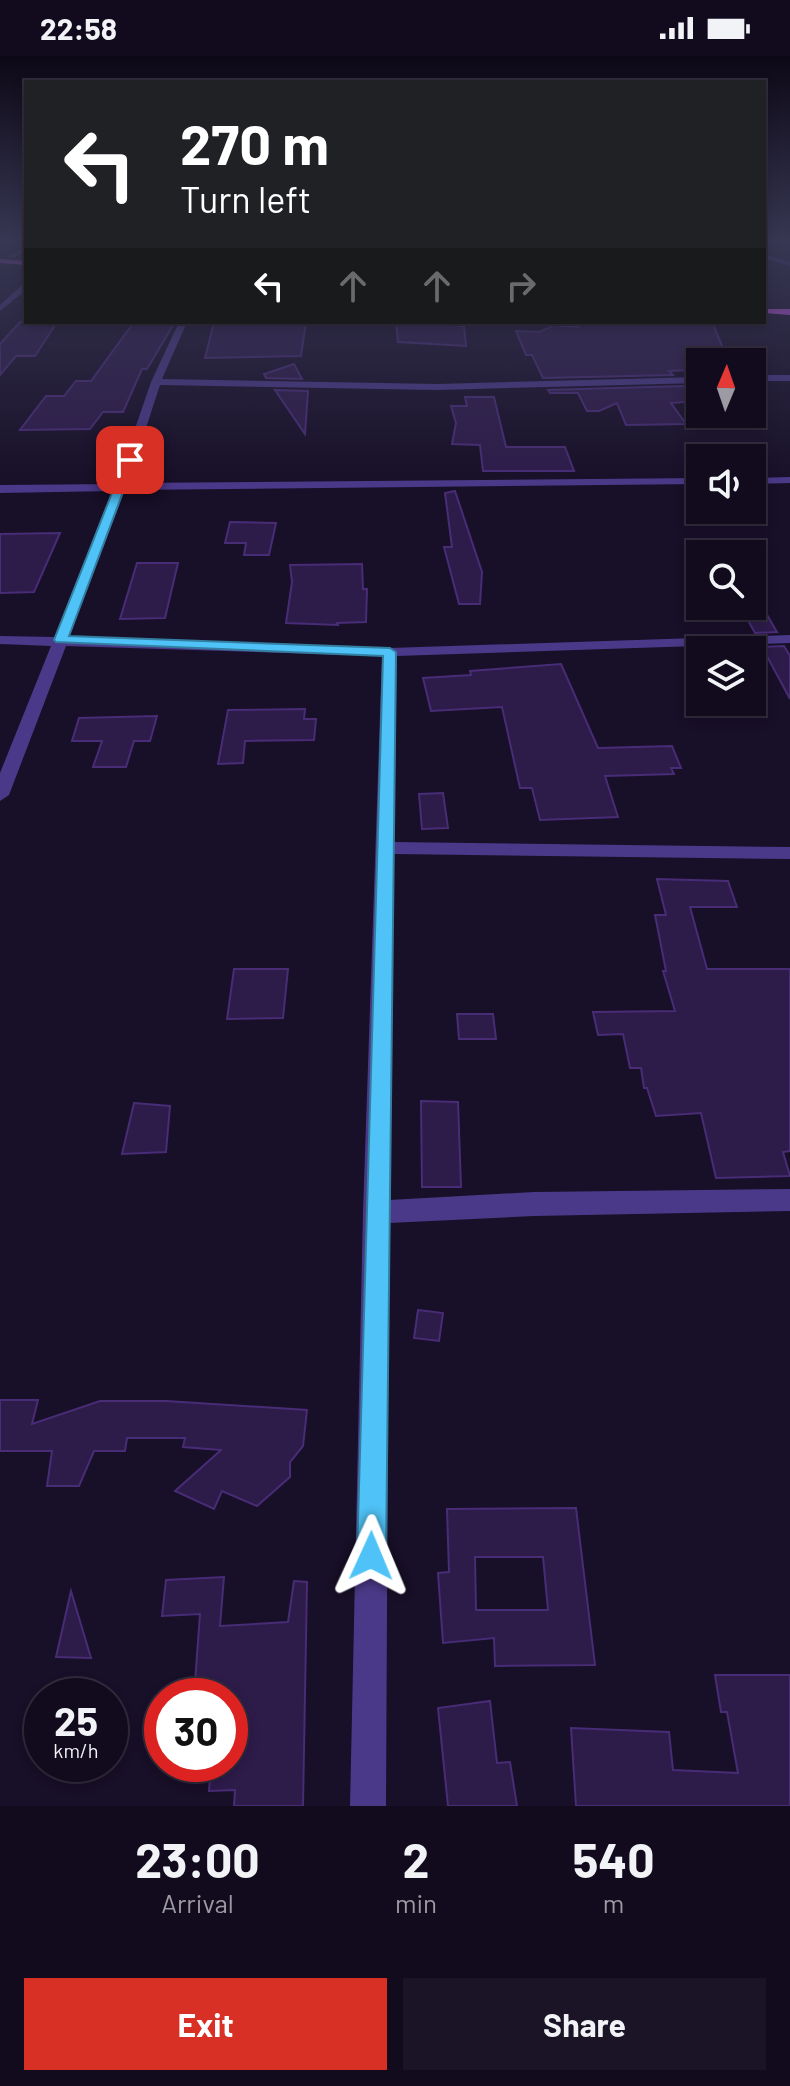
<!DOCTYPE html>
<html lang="en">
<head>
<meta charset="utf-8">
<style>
	:root { --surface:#120b1e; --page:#1b1427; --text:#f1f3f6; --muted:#9c9ba4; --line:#312b3c; --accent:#d93025 }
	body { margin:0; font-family:Barlow,sans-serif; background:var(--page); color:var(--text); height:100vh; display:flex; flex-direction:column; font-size:30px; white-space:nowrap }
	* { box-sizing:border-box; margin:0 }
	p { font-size:26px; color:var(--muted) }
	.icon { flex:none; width:44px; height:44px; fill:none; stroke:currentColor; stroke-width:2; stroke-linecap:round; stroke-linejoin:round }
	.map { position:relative; height:1750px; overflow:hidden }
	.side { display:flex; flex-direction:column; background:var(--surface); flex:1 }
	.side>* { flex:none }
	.guide { position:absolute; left:24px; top:24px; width:742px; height:244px; border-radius:0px; box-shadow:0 4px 12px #0003,0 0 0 2px var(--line); background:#202124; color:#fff; overflow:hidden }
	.needle { width:52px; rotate:2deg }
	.tools { position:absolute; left:686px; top:292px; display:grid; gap:16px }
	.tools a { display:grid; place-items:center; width:80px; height:80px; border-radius:0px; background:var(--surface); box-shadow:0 4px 12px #0003,0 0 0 2px var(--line); font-size:40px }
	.speed { position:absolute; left:24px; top:1622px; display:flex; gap:16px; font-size:40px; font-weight:700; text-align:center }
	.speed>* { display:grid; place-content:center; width:104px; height:104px; border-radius:50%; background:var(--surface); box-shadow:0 4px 12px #0003,0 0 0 2px var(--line); line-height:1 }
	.speed small { font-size:20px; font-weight:400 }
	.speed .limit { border:12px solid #d22; background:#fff; color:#111 }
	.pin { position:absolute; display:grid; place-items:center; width:68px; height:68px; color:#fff; margin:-34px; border-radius:16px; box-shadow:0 4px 12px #0006 }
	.me { position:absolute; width:88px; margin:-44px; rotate:1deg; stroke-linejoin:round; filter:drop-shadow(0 0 6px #0008) }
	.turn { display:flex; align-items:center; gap:28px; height:168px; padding:0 24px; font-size:36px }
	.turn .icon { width:104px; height:104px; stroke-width:2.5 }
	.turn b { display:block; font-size:56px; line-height:68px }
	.lanes { display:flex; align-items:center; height:76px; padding:0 24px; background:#0003; justify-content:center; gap:40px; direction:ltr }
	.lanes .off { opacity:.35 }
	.eta { display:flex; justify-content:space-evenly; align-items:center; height:136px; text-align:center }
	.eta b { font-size:48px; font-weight:700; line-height:56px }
	.action { display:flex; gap:16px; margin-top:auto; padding:16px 24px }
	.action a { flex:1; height:92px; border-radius:0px; background:var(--accent); color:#fff; font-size:32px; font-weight:700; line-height:92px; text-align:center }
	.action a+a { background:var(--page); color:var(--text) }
	.status { display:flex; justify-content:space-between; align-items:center; height:56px; padding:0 40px; background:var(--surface); direction:ltr }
	.status svg { height:22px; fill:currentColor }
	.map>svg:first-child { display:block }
	.building { fill:#2d1b4a; stroke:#482c76; stroke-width:2; fill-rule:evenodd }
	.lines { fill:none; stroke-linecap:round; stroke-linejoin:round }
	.minor { fill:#4a3988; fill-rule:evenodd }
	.major { fill:#df5dff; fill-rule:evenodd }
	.route { fill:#4fc3f7; stroke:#337fa1; stroke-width:2 }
</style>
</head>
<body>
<div class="status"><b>22:58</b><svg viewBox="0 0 49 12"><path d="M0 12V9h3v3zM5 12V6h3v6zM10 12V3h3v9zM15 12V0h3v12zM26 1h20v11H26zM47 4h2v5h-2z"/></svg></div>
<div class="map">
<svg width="790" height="1750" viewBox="0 0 790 1750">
	<rect width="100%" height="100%" fill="#180f28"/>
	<g class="building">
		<path d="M 20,266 L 57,266 L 35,300 L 16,300 L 0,319 L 0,288 Z"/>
		<path d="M 134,266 L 175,266 L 147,313 L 142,313 L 123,356 L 103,356 L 90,373 L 20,374 L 46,340 L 64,340 L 76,325 L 91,325 Z"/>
		<path d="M 214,266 L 306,266 L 301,300 L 205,302 Z"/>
		<path d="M 396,266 L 464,270 L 466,290 L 398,286 Z"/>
		<path d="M 579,266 L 712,266 L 729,306 L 685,306 L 690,314 L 669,315 L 673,319 L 543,322 L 532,299 L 526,299 L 516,275 L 540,276 L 554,269 L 579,271 Z"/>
		<path d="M 294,308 L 302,323 L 266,322 L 264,318 Z"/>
		<path d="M 684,330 L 698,345 L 671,347 L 686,368 L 626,369 L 617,347 L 599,355 L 587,355 L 578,337 L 550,337 L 548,334 Z"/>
		<path d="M 275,334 L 308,335 L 305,378 Z"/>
		<path d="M 465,341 L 494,341 L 506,391 L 565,391 L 574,415 L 483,415 L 480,389 L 452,388 L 456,367 L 451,350 L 467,350 Z"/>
		<path d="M 455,435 L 482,516 L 480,548 L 459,548 L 444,491 L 452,491 L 445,437 Z"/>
		<path d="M 230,466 L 276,467 L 269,499 L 244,499 L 246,487 L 225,487 Z"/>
		<path d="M 60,477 L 34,536 L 0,537 L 0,478 Z"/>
		<path d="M 137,507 L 178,507 L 165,562 L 120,563 Z"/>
		<path d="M 362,508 L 363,533 L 367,533 L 366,566 L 337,567 L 338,569 L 286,567 L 292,526 L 290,509 Z"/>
		<path d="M 754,536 L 777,576 L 755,577 L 740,550 L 752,550 Z"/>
		<path d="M 784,590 L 790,600 L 790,643 L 762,591 Z"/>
		<path d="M 561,608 L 598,692 L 672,690 L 681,712 L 671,712 L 674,718 L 605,720 L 618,761 L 540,764 L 532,732 L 520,732 L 502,651 L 431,655 L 423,622 L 471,619 L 470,615 Z"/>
		<path d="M 305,653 L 304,663 L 316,663 L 314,684 L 245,685 L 243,707 L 218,708 L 228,654 Z"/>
		<path d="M 157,660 L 150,685 L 134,685 L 126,711 L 93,711 L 102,685 L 72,685 L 79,662 Z"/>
		<path d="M 443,737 L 448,772 L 422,773 L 419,738 Z"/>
		<path d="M 657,823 L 728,825 L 737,851 L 690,851 L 707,913 L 790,913 L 790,1095 L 783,1096 L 790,1120 L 716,1122 L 701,1057 L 656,1060 L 647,1032 L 644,1032 L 641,1012 L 630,1012 L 623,978 L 598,979 L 593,956 L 675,955 L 663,915 L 666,915 L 655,859 L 666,859 Z"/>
		<path d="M 234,913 L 288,913 L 283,962 L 227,963 Z"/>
		<path d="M 457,958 L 493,958 L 496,983 L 459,983 Z"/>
		<path d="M 421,1045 L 458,1046 L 461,1131 L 422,1131 Z"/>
		<path d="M 134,1047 L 170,1050 L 166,1096 L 122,1098 Z"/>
		<path d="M 418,1254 L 443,1257 L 439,1285 L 414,1282 Z"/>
		<path d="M 0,1344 L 38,1344 L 32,1368 L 100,1345 L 166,1345 L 307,1354 L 303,1390 L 290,1406 L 290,1421 L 257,1450 L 222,1435 L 214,1453 L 175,1435 L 221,1394 L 183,1391 L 185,1382 L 127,1382 L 125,1395 L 94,1395 L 79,1430 L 47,1430 L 52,1395 L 0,1395 Z"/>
		<path d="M 576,1452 L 595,1609 L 495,1610 L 494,1582 L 443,1587 L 438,1517 L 449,1516 L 447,1453 ZM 475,1501 L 543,1501 L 548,1554 L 476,1554 Z"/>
		<path d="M 224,1521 L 220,1570 L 288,1566 L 294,1525 L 307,1526 L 303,1750 L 234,1750 L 235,1734 L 209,1735 L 211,1708 L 230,1708 L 230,1640 L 194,1640 L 200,1558 L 162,1560 L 166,1524 Z"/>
		<path d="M 71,1535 L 91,1602 L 56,1601 Z"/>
		<path d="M 715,1619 L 790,1619 L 790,1750 L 576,1750 L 571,1672 L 669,1676 L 673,1714 L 738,1717 L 727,1656 L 721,1656 Z"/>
		<path d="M 490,1645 L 497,1707 L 510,1706 L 517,1750 L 448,1750 L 438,1652 Z"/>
	</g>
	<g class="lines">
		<g class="minor">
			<path d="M 26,191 L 26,196 L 12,202 L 8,200 Z"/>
			<path d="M 764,198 L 790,206 L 790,210 L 764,202 Z"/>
			<path d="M 23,228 L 26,228 L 26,234 L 0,255 L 0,249 Z"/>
			<path d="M 179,266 L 187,266 L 162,323 L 437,328 L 700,321 L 700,327 L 437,334 L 160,329 L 128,427 L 700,422 L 700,428 L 125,434 L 69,582 L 390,592 L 790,579 L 790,587 L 397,600 L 394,786 L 790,791 L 790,803 L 394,798 L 389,1144 L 534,1136 L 790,1133 L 790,1155 L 534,1160 L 389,1167 L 386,1750 L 350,1750 L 363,1156 L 382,600 L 66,590 L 9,739 L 0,745 L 0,717 L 51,590 L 0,588 L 0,580 L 55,581 L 114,435 L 0,437 L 0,429 L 116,428 L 151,326 Z"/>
			<rect x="752" y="319" width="38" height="6"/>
			<path d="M 790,421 L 790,427 L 752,428 L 752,422 Z"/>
		</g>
		<g class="major">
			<path d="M 0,203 L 26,205 L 26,209 L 0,207 Z"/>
			<path d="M 764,253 L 790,253 L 790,259 L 764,257 Z"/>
		</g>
	</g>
	<linearGradient id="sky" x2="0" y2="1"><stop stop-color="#0d0816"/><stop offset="0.43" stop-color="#373753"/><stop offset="1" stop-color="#373753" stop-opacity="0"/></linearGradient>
	<rect width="790" height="429" fill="url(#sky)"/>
	<path class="route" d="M 130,401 L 135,404 L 69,580 L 390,592 L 396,596 L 386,1500 L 381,1510 L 371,1514 L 361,1510 L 357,1500 L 383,600 L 56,586 L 54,584 L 125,404 Z"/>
</svg>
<div class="tools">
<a><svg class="needle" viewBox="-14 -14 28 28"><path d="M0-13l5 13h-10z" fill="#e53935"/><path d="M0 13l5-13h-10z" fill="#9c9ba4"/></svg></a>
<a><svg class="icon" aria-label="sound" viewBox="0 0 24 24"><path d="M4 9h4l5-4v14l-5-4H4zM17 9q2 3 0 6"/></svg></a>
<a><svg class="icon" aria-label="search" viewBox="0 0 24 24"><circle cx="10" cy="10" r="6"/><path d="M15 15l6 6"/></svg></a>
<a><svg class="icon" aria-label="layers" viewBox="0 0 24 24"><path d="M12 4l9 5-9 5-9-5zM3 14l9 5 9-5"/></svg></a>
</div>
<div class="speed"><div>25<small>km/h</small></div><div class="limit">30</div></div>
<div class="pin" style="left:130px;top:404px;background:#d93025"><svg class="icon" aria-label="arrive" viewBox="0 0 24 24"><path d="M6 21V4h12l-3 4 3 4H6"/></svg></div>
<svg class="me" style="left:371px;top:1500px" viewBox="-20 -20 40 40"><path d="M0-17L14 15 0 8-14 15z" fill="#4fc3f7" stroke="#fff" stroke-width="4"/></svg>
<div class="guide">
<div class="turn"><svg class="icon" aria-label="left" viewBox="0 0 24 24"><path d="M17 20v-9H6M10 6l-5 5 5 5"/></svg><div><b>270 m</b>Turn left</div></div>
<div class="lanes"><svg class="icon" aria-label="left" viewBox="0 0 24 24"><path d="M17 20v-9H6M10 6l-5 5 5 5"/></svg><svg class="icon off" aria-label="ahead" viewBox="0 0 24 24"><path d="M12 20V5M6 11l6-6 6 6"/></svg><svg class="icon off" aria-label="ahead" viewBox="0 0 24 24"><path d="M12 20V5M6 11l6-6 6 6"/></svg><svg class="icon off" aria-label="right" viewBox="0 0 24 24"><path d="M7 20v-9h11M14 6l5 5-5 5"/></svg></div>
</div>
</div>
<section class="side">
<div class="eta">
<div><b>23:00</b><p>Arrival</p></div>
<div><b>2</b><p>min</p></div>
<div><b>540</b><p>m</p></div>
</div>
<div class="action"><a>Exit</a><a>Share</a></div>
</section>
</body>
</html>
